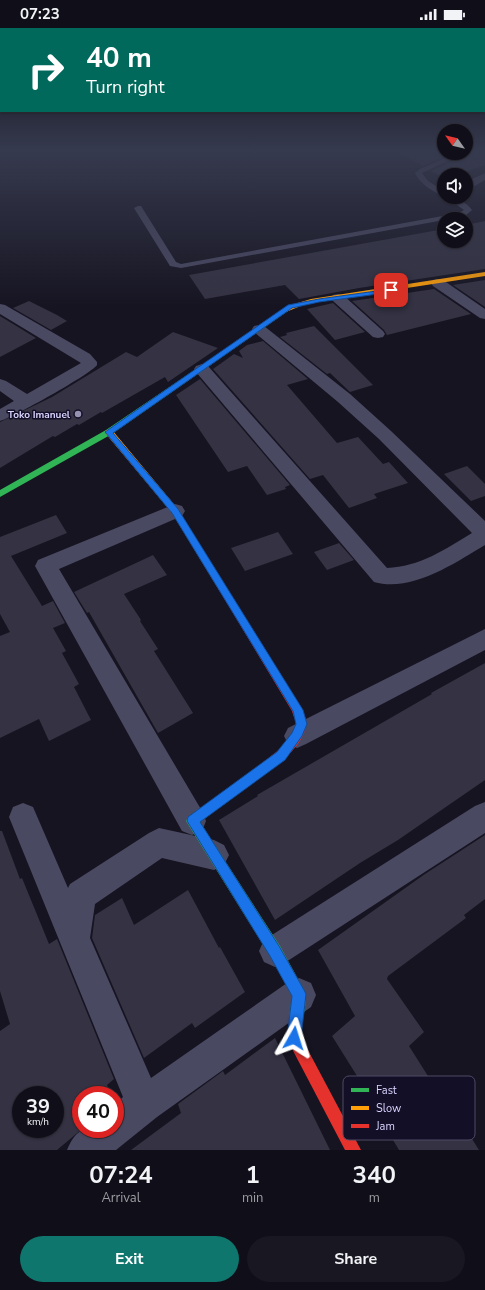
<!DOCTYPE html>
<html lang="en">
<head>
<meta charset="utf-8">
<style>
	:root { --surface:#100f19; --page:#191822; --text:#f1f3f6; --muted:#9c9ca2; --line:#302f38; --accent:#0f766e }
	body { margin:0; font-family:"Nunito Sans",sans-serif; background:var(--page); color:var(--text); height:100vh; display:flex; flex-direction:column; font-size:15px; white-space:nowrap }
	* { box-sizing:border-box; margin:0 }
	p { font-size:13px; color:var(--muted) }
	.icon { flex:none; width:22px; height:22px; fill:none; stroke:currentColor; stroke-width:2; stroke-linecap:round; stroke-linejoin:round }
	.map { position:relative; height:1122px; overflow:hidden }
	.drawer { display:flex; flex-direction:column; background:var(--surface); flex:1 }
	.drawer>* { flex:none }
	.banner { position:absolute; left:0px; top:0px; width:485px; height:84px; box-shadow:0 1px 3px #0004,0 0 0 1px var(--line); background:#00695c; color:#fff; overflow:hidden }
	.needle { width:26px; rotate:304deg }
	.tools { position:absolute; left:437px; top:96px; display:grid; gap:8px }
	.tools a { display:grid; place-items:center; width:36px; height:36px; border-radius:50%; background:var(--surface); box-shadow:0 1px 3px #0004,0 0 0 1px var(--line); font-size:20px }
	.speed { position:absolute; left:12px; top:1058px; display:flex; gap:8px; font-size:20px; font-weight:700; text-align:center }
	.speed>* { display:grid; place-content:center; width:52px; height:52px; border-radius:50%; background:var(--surface); box-shadow:0 1px 3px #0004,0 0 0 1px var(--line); line-height:1 }
	.speed small { font-size:10px; font-weight:400 }
	.speed .limit { border:6px solid #d22; background:#fff; color:#111 }
	.pin { position:absolute; display:grid; place-items:center; width:34px; height:34px; color:#fff; margin:-17px; border-radius:8px; box-shadow:0 2px 6px #0006 }
	.me { position:absolute; width:44px; margin:-22px; rotate:6deg; stroke-linejoin:round; filter:drop-shadow(0 0 3px #0008) }
	.turn { display:flex; align-items:center; gap:14px; height:84px; padding:0 20px; font-size:18px }
	.turn .icon { width:52px; height:52px; stroke-width:2.5 }
	.turn b { display:block; font-size:28px; line-height:34px }
	.eta { display:flex; justify-content:space-evenly; align-items:center; height:68px; text-align:center }
	.eta b { font-size:24px; font-weight:700; line-height:28px }
	.button { display:flex; gap:8px; margin-top:auto; padding:8px 20px }
	.button a { flex:1; height:46px; border-radius:24px; background:var(--accent); color:#fff; font-size:16px; font-weight:700; line-height:46px; text-align:center }
	.button a+a { background:var(--page); color:var(--text) }
	.status { display:flex; justify-content:space-between; align-items:center; height:28px; padding:0 20px; background:var(--surface); direction:ltr }
	.status svg { height:11px; fill:currentColor }
	.map>svg:first-child { display:block }
	.building { fill:#343243; fill-rule:evenodd }
	.lines { fill:none; stroke-linecap:round; stroke-linejoin:round }
	.lane { fill:#4a4962; fill-rule:evenodd }
	.street { fill:#4a4962; fill-rule:evenodd }
	.fast { fill:#30b455; fill-rule:evenodd }
	.slow { fill:#ff9f0a; fill-rule:evenodd }
	.jam { fill:#e5322d; fill-rule:evenodd }
	.route { fill:#1a73e8; stroke:#114b97 }
	.poi-dot { fill:#9591b1; stroke:#130f26; stroke-width:1.5 }
	.labels { text-anchor:middle; stroke-width:3; stroke-linejoin:round; paint-order:stroke }
	.far-poi-label { font-size:10px; font-weight:bold; fill:#d9d4ff; stroke:#130f26; text-anchor:end }
	.key { fill:#130f26; stroke:#4e4a67; stroke-width:1 }
	.key-label { font-size:11px; fill:#d9d4ff }
</style>
</head>
<body>
<div class="status"><b>07:23</b><svg viewBox="0 0 49 12"><path d="M0 12V9h3v3zM5 12V6h3v6zM10 12V3h3v9zM15 12V0h3v12zM26 1h20v11H26zM47 4h2v5h-2z"/></svg></div>
<div class="map">
<svg width="485" height="1122" viewBox="0 0 485 1122">
	<rect width="100%" height="100%" fill="#161421"/>
	<g class="building">
		<path d="M 394,122 L 444,122 L 444,125 L 453,125 L 423,138 Z"/>
		<path d="M 466,122 L 485,122 L 485,137 L 456,147 L 444,147 L 444,150 L 431,143 L 466,126 Z"/>
		<path d="M 485,193 L 485,241 L 359,260 L 299,271 L 285,257 L 205,271 L 189,247 L 444,201 L 444,213 L 466,213 L 466,197 Z"/>
		<path d="M 485,252 L 485,279 L 453,257 Z"/>
		<path d="M 434,261 L 471,286 L 387,307 L 384,302 L 352,273 Z"/>
		<path d="M 29,273 L 57,287 L 67,293 L 51,302 L 13,280 Z"/>
		<path d="M 333,275 L 365,304 L 335,312 L 307,281 Z"/>
		<path d="M 0,288 L 36,310 L 0,329 Z"/>
		<path d="M 314,298 L 373,357 L 350,364 L 330,345 L 327,346 L 280,309 L 287,307 L 286,305 Z"/>
		<path d="M 173,304 L 218,320 L 168,354 L 165,349 L 102,385 L 101,384 L 79,397 L 77,396 L 55,409 L 53,408 L 0,440 L 0,394 L 52,369 L 126,324 L 137,329 Z"/>
		<path d="M 263,313 L 308,351 L 287,357 L 337,415 L 358,409 L 383,436 L 389,434 L 408,455 L 374,466 L 377,470 L 349,480 L 323,447 L 310,451 L 213,341 L 234,326 L 243,330 L 239,323 L 247,317 Z"/>
		<path d="M 200,351 L 290,457 L 285,459 L 286,461 L 267,467 L 247,438 L 228,444 L 176,367 Z"/>
		<path d="M 467,438 L 485,456 L 485,468 L 471,473 L 444,446 Z"/>
		<path d="M 56,487 L 67,505 L 11,528 L 42,578 L 53,573 L 65,595 L 53,600 L 66,623 L 62,625 L 79,656 L 74,659 L 91,692 L 49,713 L 39,691 L 0,710 L 0,608 L 10,604 L 0,586 L 0,509 Z"/>
		<path d="M 278,504 L 293,526 L 245,543 L 231,520 Z"/>
		<path d="M 339,515 L 354,532 L 327,542 L 314,524 Z"/>
		<path d="M 153,527 L 167,547 L 124,566 L 141,592 L 140,593 L 158,621 L 154,623 L 193,685 L 158,705 L 89,584 L 87,585 L 74,564 Z"/>
		<path d="M 485,635 L 485,752 L 398,812 L 360,835 L 275,892 L 219,792 L 258,768 L 257,767 L 432,666 L 431,665 Z"/>
		<path d="M 0,803 L 2,803 L 20,851 L 22,850 L 49,916 L 57,911 L 114,1051 L 107,1057 L 111,1067 L 81,1067 L 82,1101 L 57,1122 L 0,1122 L 0,1003 L 10,996 L 0,963 ZM 21,1067 L 55,1067 L 55,1101 L 21,1101 Z"/>
		<path d="M 485,807 L 485,871 L 464,887 L 466,890 L 388,948 L 387,951 L 424,1004 L 409,1018 L 457,1094 L 460,1092 L 479,1122 L 399,1122 L 367,1068 L 369,1067 L 332,1008 L 355,988 L 318,922 L 425,846 Z"/>
		<path d="M 188,862 L 219,920 L 220,919 L 245,964 L 195,1000 L 192,995 L 144,1030 L 92,910 L 95,887 L 122,870 L 134,897 Z"/>
		<path d="M 275,1010 L 330,1122 L 131,1122 L 181,1085 L 178,1076 L 223,1043 L 225,1047 Z"/>
	</g>
	<g class="lines">
		<g class="lane">
			<path d="M 457,125 L 465,125 L 422,145 L 428,153 L 444,163 L 444,168 C 433,164 420,156 415,145 L 420,141 Z"/>
			<path d="M 446,169 C 457,169 465,173 472,182 L 464,189 L 444,191 L 444,192 L 181,240 L 170,238 L 134,180 L 138,178 L 141,178 L 176,234 L 181,236 L 459,185 L 464,182 Z"/>
		</g>
		<g class="street">
			<path d="M 485,145 L 485,152 L 471,160 L 466,161 L 466,154 Z"/>
			<path d="M 438,251 L 443,252 L 485,281 L 485,291 L 480,290 L 433,258 L 431,255 L 433,252 Z"/>
			<path d="M 338,266 L 343,267 L 383,303 L 385,306 L 383,309 L 378,310 L 373,309 L 333,273 L 331,270 L 333,267 Z"/>
			<path d="M 0,276 L 5,277 L 90,326 L 97,334 L 97,337 C 91,346 12,390 0,393 L 0,381 L 14,373 L 0,363 L 0,351 L 6,353 L 27,366 L 81,335 L 0,286 Z"/>
			<path d="M 259,297 L 264,298 L 350,366 L 391,403 L 485,493 L 485,517 C 455,535 411,565 374,554 L 196,344 L 194,341 L 196,338 L 202,336 L 208,338 L 387,540 C 419,539 446,521 472,505 L 379,411 L 338,374 L 254,304 L 252,301 L 254,298 Z"/>
			<path d="M 175,476 L 182,478 L 185,483 L 182,488 L 59,541 L 202,783 L 206,793 L 202,803 L 192,807 L 182,803 L 35,538 L 38,532 Z"/>
			<path d="M 485,601 L 485,622 L 306,716 L 297,720 L 288,716 L 284,708 L 288,700 Z"/>
			<path d="M 485,774 L 485,805 L 286,934 L 275,939 L 264,934 L 259,923 L 264,912 L 475,778 Z"/>
			<path d="M 23,775 L 33,779 L 68,860 L 70,856 L 149,805 L 159,800 L 214,812 L 224,817 L 229,827 L 224,837 L 214,842 L 162,830 L 95,876 L 90,910 L 151,1050 L 287,955 L 299,950 L 311,955 L 316,967 L 311,979 L 157,1089 L 116,1122 L 67,1122 C 79,1094 89,1101 115,1101 L 115,1076 L 123,1069 L 9,789 L 13,779 Z"/>
		</g>
		<g class="fast">
			<path d="M 286,280 L 289,282 L 288,283 L 112,406 L 0,469 L 0,462 L 106,402 Z"/>
			<path d="M 264,735 L 268,736 L 270,740 L 268,744 L 200,794 L 280,918 L 304,962 C 307,971 305,986 301,995 L 296,997 L 291,995 L 289,990 L 292,968 L 270,928 L 186,793 L 188,789 Z"/>
		</g>
		<g class="slow">
			<path d="M 485,244 L 485,248 L 322,273 L 303,277 L 286,284 L 283,282 L 291,277 L 311,271 Z"/>
			<path d="M 106,402 L 112,402 L 178,481 L 225,558 L 226,560 L 225,562 L 219,562 L 172,485 L 106,406 Z"/>
		</g>
		<g class="jam">
			<path d="M 222,557 L 225,558 L 301,679 C 303,683 307,691 306,697 C 305,714 279,739 264,745 L 260,744 L 258,740 C 261,735 265,733 270,729 C 279,722 296,709 296,695 C 295,691 293,687 292,683 L 219,562 L 218,560 L 219,558 Z"/>
			<path d="M 296,983 L 301,985 L 303,990 L 301,1009 L 361,1122 L 345,1122 L 289,1015 C 286,1007 288,994 291,985 Z"/>
		</g>
	</g>
	<linearGradient id="sky" x2="0" y2="1"><stop stop-color="#0c0b12"/><stop offset="0.44" stop-color="#363a4e"/><stop offset="1" stop-color="#363a4e" stop-opacity="0"/></linearGradient>
	<rect width="485" height="279" fill="url(#sky)"/>
	<path class="route" d="M 391,261 L 394,262 L 393,264 L 319,274 L 292,280 L 113,405 L 178,481 L 303,682 L 307,696 L 302,708 L 285,732 L 200,794 L 279,918 L 304,962 L 306,966 L 301,1010 L 299,1015 L 294,1017 L 289,1015 L 287,1010 L 292,968 L 270,928 L 187,793 L 188,789 L 277,724 L 292,705 L 296,696 L 293,683 L 172,485 L 105,404 L 288,277 L 319,271 Z"/>
	<circle class="poi-dot" cx="78" cy="386" r="4"/>
	<g class="labels">
		<g class="far-poi-label">
			<text x="70" y="390">Toko Imanuel</text>
		</g>
	</g>
	<rect x="343" y="1048" width="132" height="64" rx="6" class="key"/>
	<rect x="351" y="1060" width="18" height="4" fill="#30b455"/>
	<rect x="351" y="1078" width="18" height="4" fill="#ff9f0a"/>
	<rect x="351" y="1096" width="18" height="4" fill="#e5322d"/>
	<g class="key-label">
		<text x="376" y="1066">Fast</text>
		<text x="376" y="1084">Slow</text>
		<text x="376" y="1102">Jam</text>
	</g>
</svg>
<div class="tools">
<a><svg class="needle" viewBox="-14 -14 28 28"><path d="M0-13l5 13h-10z" fill="#e53935"/><path d="M0 13l5-13h-10z" fill="#9c9ca2"/></svg></a>
<a><svg class="icon" aria-label="sound" viewBox="0 0 24 24"><path d="M4 9h4l5-4v14l-5-4H4zM17 9q2 3 0 6"/></svg></a>
<a><svg class="icon" aria-label="layers" viewBox="0 0 24 24"><path d="M12 4l9 5-9 5-9-5zM3 14l9 5 9-5"/></svg></a>
</div>
<div class="speed"><div>39<small>km/h</small></div><div class="limit">40</div></div>
<div class="pin" style="left:391px;top:262px;background:#d93025"><svg class="icon" aria-label="arrive" viewBox="0 0 24 24"><path d="M6 21V4h12l-3 4 3 4H6"/></svg></div>
<svg class="me" style="left:294px;top:1010px" viewBox="-20 -20 40 40"><path d="M0-17L14 15 0 8-14 15z" fill="#1a73e8" stroke="#fff" stroke-width="4"/></svg>
<div class="banner">
<div class="turn"><svg class="icon" aria-label="right" viewBox="0 0 24 24"><path d="M7 20v-9h11M14 6l5 5-5 5"/></svg><div><b>40 m</b>Turn right</div></div>
</div>
</div>
<section class="drawer">
<div class="eta">
<div><b>07:24</b><p>Arrival</p></div>
<div><b>1</b><p>min</p></div>
<div><b>340</b><p>m</p></div>
</div>
<div class="button"><a>Exit</a><a>Share</a></div>
</section>
</body>
</html>
